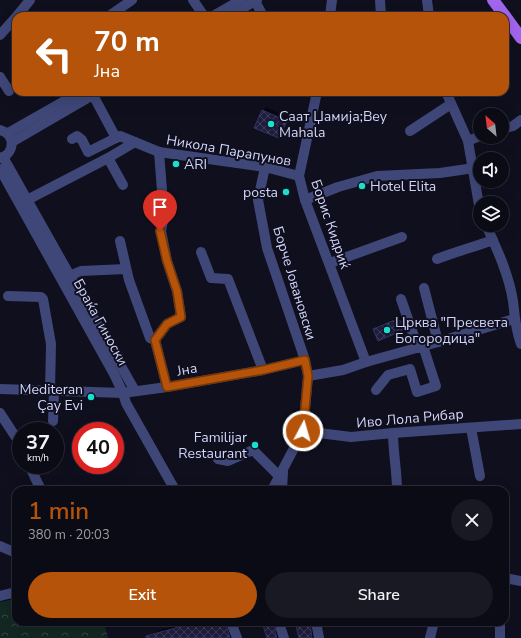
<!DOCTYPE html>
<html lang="en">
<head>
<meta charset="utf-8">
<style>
	:root { --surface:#0b0b16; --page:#191923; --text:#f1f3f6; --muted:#9a9ba1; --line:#2b2b35; --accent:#b45309 }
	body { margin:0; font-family:"Nunito Sans",sans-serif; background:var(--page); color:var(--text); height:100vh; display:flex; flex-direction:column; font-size:15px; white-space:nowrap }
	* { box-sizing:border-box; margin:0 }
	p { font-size:13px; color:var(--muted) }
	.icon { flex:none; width:22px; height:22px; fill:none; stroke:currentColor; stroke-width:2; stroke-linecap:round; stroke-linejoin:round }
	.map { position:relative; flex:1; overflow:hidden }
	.panel { position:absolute; left:12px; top:486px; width:497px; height:140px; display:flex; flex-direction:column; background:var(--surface); border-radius:12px; box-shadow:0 4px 16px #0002,0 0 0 1px var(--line) }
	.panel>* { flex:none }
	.hud { position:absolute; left:12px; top:12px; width:497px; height:84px; border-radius:12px; box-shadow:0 4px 16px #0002,0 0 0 1px var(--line); background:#b45309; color:#fff; overflow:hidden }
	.needle { width:26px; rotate:332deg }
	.fabs { position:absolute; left:473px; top:108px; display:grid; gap:8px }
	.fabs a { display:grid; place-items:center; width:36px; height:36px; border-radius:50%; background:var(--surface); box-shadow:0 4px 16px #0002,0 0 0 1px var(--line); font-size:20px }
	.speed { position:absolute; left:12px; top:422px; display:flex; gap:8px; font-size:20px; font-weight:700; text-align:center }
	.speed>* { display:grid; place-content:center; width:52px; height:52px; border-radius:50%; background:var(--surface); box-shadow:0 4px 16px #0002,0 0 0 1px var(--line); line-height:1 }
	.speed small { font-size:10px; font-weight:400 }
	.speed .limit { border:6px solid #d22; background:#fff; color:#111 }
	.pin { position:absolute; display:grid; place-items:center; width:34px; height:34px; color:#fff; margin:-41px -17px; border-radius:50% 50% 50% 0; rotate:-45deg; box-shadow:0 0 4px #0007 }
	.pin .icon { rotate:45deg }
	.me { position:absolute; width:44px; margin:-22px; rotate:6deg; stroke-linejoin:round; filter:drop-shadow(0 0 3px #0008) }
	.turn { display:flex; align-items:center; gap:14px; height:84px; padding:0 16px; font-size:18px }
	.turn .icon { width:52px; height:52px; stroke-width:2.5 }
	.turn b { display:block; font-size:28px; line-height:34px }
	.round { display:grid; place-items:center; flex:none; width:42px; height:42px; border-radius:21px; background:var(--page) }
	.headline { display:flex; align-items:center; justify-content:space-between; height:68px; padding:0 16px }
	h1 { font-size:24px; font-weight:600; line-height:30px; color:var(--accent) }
	.action { display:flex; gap:8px; margin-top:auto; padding:8px 16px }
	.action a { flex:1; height:46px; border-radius:24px; background:var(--accent); color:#fff; font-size:16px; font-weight:600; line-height:46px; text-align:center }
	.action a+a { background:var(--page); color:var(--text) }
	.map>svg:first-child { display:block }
	.park { fill:url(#park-crowns) }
	.shadow { fill:#0007 }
	.building { fill:url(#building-cross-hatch); stroke:#333267 }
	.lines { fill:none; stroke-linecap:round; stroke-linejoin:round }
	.minor { stroke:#3f4778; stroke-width:10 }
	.major { stroke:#a265ed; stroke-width:12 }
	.route-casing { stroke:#753606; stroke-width:10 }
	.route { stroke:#b45309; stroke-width:7 }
	.poi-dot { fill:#1adece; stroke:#0f0f1e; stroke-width:1.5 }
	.labels { text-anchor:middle; stroke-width:4; stroke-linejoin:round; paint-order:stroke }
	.poi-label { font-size:14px; fill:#d2d4fa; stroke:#0f0f1e; text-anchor:start }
	.street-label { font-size:14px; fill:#d2d4fa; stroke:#0f0f1e }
</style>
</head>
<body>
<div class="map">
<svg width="521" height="638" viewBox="0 0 521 638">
	<defs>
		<pattern id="park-crowns" width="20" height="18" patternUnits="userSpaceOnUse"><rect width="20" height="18" fill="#132823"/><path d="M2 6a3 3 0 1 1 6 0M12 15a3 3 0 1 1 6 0" fill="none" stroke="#344644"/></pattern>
		<pattern id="building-cross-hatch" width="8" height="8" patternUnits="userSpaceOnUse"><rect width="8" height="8" fill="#1e1d3d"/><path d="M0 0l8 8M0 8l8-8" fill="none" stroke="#3e3d5a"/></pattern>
	</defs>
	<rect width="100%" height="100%" fill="#0f0f1e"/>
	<path class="park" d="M 16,599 L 16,622 L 104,622 L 108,638 L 0,638 L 0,602 Z"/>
	<g class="shadow">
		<path d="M 266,107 L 287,117 L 280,135 L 282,135 L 279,137 L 263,111 Z"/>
		<path d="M 401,316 L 405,319 L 406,323 L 401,330 L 374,329 L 377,326 Z"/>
		<path d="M 188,622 L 231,622 L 237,638 L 150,638 L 157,631 Z"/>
		<path d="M 251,622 L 260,622 L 252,626 Z"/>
		<path d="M 264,622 L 278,622 L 277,628 L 281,638 L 277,638 L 275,636 L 274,638 L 268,638 Z"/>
		<path d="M 296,622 L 313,622 L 317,638 L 296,638 L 300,637 Z"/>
	</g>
	<g class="building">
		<path d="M 262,110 L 287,121 L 279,138 L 254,128 Z"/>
		<path d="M 397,319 L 402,322 L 404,326 L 401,331 L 378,341 L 373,329 Z"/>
		<path d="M 197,622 L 198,625 L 210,622 L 212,622 L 213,625 L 225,622 L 230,638 L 146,638 L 146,636 Z"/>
		<path d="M 262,622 L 275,622 L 276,625 L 275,631 L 277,638 L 267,638 Z"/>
		<path d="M 295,622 L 310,622 L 312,638 L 299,638 Z"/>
	</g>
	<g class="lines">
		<g class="minor">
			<path d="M 193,0 L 204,16"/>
			<path d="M 380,0 L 381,16"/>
			<path d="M 427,0 L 429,16"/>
			<path d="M 255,1 L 263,16"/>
			<path d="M 17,16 L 30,0"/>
			<path d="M 109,16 L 132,0"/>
			<path d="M 213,16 L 241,0"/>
			<path d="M 229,16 L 257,0"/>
			<path d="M 330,16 L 332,0"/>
			<path d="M 0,35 L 16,17"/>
			<path d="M 0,77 L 9,91"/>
			<path d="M 317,92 L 299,176 L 305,200 L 366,362"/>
			<path d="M 446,92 L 468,141 L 480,211"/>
			<path d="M 93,95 L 116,138"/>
			<path d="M 502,129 L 513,126 L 521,120"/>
			<path d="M 0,130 C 16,134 15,154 0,158"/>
			<path d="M 410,131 L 451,104"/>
			<path d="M 8,133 L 80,92"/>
			<path d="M 72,139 L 77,136 L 82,140 L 88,152 L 120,136 L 159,152 L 265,167 L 299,176"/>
			<path d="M 468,141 L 480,136"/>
			<path d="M 12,142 L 98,92"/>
			<path d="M 159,152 L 164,216 L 161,231 L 167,261 L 177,291 L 181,317 L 167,324 L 155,340 L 167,387"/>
			<path d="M 3,157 L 135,391"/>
			<path d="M 108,158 L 123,185"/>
			<path d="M 265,167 L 258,200 L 267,248 L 305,360 L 308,376 L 303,431 L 272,490"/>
			<path d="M 0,169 L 114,374 L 123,393 L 126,403 L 175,490"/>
			<path d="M 27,200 L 108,158 L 135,142"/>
			<path d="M 305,200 L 338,187 L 377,176 L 440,173 L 474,168"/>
			<path d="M 486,225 C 497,249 509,275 513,301 C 515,317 515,328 521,344"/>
			<path d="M 120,241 L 129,280 L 150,338 L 155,340"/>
			<path d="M 201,252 L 211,278 L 228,279 L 263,370"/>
			<path d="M 437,259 C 455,252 474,247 493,240"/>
			<path d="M 330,263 L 402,237"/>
			<path d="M 69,276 L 81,271 L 126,269"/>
			<path d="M 424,288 L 438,342"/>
			<path d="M 8,296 L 41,297 L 43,299 L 51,344 L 50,391"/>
			<path d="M 401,299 L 418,348"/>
			<path d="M 308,376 L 343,370 L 366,362 L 438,342 L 514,319"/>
			<path d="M 0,389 L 123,393 L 167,387 L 263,370 L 305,360"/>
			<path d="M 376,390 L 388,375 L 410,369 L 417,392 L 436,386 L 423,346"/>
			<path d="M 0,413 L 15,436"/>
			<path d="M 53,421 L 54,391"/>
			<path d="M 471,428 L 480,476"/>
			<path d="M 303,431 L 351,437 L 393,433 L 521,424"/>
			<path d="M 393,433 C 393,452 397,471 397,490"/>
			<path d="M 20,445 L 21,448"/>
			<path d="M 218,459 L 228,461 L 253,450 L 279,476"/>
			<path d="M 29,465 L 41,490"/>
			<path d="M 282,490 L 283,472"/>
			<path d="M 0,546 L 16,553"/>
			<path d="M 505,578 L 521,581"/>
			<path d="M 0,596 L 16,592"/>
			<path d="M 231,622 L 237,638"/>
			<path d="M 316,622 L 319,638"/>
			<path d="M 281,629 L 284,638"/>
			<path d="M 430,638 L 434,622"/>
			<path d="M 500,638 L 500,622"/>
		</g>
		<g class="major">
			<path d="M 493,0 L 505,16"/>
			<path d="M 505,16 L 521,38"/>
		</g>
	</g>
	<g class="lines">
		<g class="route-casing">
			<path id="route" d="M 160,231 L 167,261 L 177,291 L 181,317 L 167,324 L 155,340 L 167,387 L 263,370 L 305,360 L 308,376 L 303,431"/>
		</g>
		<use href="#route" class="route"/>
	</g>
	<g class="poi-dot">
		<circle cx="271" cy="124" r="4"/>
		<circle cx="176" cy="164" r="4"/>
		<circle cx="362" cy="186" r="4"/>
		<circle cx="286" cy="192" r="4"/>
		<circle cx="387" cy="330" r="4"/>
		<circle cx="91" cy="397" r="4"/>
		<circle cx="255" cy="445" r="4"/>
	</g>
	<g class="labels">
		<g class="poi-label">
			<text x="279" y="121">Саат Џамија;Bey<tspan x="279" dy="16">Mahala</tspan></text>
			<text x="184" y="169">ARI</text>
			<text x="370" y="191">Hotel Elita</text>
			<text x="278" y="197" text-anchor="end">posta</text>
			<text x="395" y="327">Црква "Пресвета<tspan x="395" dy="16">Богородица"</tspan></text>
			<text x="83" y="394" text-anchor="end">Mediteran<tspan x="83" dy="16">Çay Evi</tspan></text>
			<text x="247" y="442" text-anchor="end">Familijar<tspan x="247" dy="16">Restaurant</tspan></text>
		</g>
		<g class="street-label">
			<text transform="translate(229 150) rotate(10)" y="5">Никола Парапунов</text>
			<text transform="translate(331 224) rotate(71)" y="5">Борис Кидриќ</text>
			<text transform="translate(295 283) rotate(73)" y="5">Борче Јовановски</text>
			<text transform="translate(101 322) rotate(61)" y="5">Браќа Гиноски</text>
			<text transform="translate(187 369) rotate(-10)" y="5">Јна</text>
			<text transform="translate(410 418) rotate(-5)" y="5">Иво Лола Рибар</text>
		</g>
	</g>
</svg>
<div class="fabs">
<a><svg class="needle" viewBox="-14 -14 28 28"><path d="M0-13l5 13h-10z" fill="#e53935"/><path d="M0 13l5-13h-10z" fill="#9a9ba1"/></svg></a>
<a><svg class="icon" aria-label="sound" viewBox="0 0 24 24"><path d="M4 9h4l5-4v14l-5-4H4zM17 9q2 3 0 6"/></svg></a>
<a><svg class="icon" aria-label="layers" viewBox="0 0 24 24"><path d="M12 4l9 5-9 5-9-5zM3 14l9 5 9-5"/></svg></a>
</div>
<div class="speed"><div>37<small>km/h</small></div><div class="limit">40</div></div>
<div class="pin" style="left:160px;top:231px;background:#d93025"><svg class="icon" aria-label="arrive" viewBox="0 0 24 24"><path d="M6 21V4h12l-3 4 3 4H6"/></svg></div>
<svg class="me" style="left:303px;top:431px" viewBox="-20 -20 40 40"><circle r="17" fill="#b45309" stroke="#fff" stroke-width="3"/><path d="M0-11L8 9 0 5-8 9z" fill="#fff"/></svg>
<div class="hud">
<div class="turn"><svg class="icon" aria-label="left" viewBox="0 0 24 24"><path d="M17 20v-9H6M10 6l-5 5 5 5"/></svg><div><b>70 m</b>Јна</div></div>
</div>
<section class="panel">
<div class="headline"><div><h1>1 min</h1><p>380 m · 20:03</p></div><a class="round"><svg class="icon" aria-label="close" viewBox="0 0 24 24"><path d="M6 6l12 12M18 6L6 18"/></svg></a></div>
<div class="action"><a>Exit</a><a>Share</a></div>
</section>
</div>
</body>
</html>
